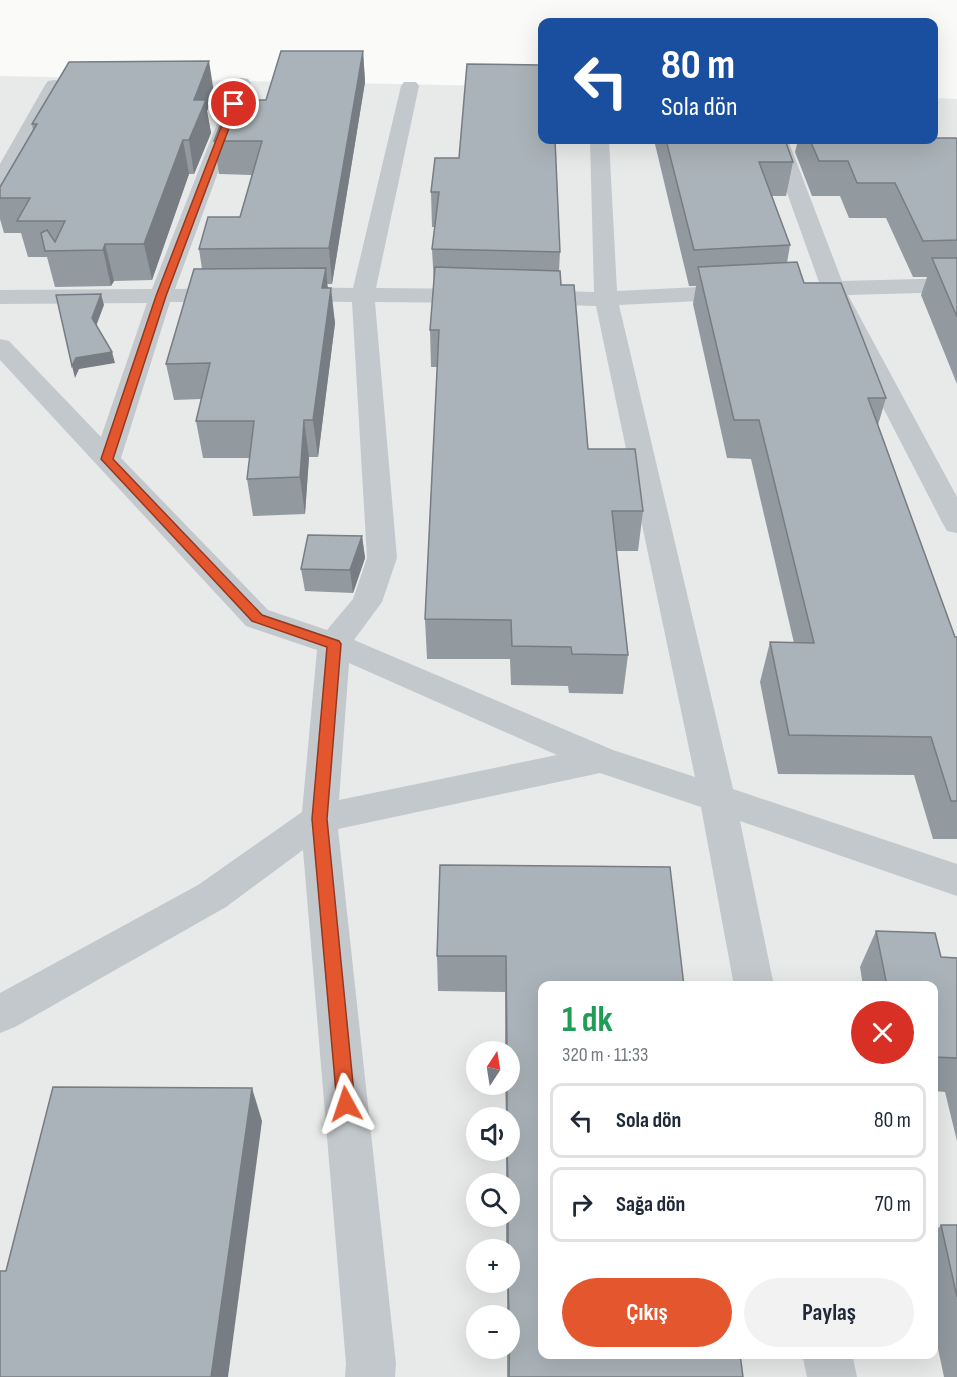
<!DOCTYPE html>
<html lang="tr">
<head>
<meta charset="utf-8">
<style>
	:root { --surface:#fff; --page:#f2f2f3; --text:#1f2937; --muted:#747a83; --line:#e0e1e3; --accent:#e4572e }
	body { margin:0; font-family:"Sofia Sans Condensed",sans-serif; background:var(--page); color:var(--text); height:100vh; display:flex; flex-direction:column; font-size:22px; white-space:nowrap }
	* { box-sizing:border-box; margin:0 }
	p { font-size:20px; color:var(--muted) }
	.icon { flex:none; width:33px; height:33px; fill:none; stroke:currentColor; stroke-width:2; stroke-linecap:round; stroke-linejoin:round }
	.map { position:relative; flex:1; overflow:hidden }
	.panel { position:absolute; left:538px; top:981px; width:400px; height:378px; display:flex; flex-direction:column; background:var(--surface); border-radius:12px; box-shadow:0 6px 24px #0002 }
	.panel>* { flex:none }
	.hud { position:absolute; left:538px; top:18px; width:400px; height:126px; border-radius:12px; box-shadow:0 6px 24px #0002; background:#1a4fa0; color:#fff; overflow:hidden }
	.needle { width:39px; rotate:12deg }
	.controls { position:absolute; left:466px; top:1041px; display:grid; gap:12px }
	.controls a { display:grid; place-items:center; width:54px; height:54px; border-radius:50%; background:var(--surface); box-shadow:0 6px 24px #0002; font-size:30px }
	.pin { position:absolute; display:grid; place-items:center; width:51px; height:51px; color:#fff; margin:-26px; border:3px solid #fff; border-radius:50%; box-shadow:0 2px 6px #0007 }
	.me { position:absolute; width:66px; margin:-33px; rotate:355deg; stroke-linejoin:round; filter:drop-shadow(0 0 4px #0008) }
	.turn { display:flex; align-items:center; gap:21px; height:126px; padding:0 24px; font-size:27px }
	.turn .icon { width:78px; height:78px; stroke-width:2.5 }
	.turn b { display:block; font-size:42px; line-height:51px }
	.round { display:grid; place-items:center; flex:none; width:63px; height:63px; border-radius:32px; background:var(--page) }
	.summary { display:flex; align-items:center; justify-content:space-between; height:102px; padding:0 24px }
	h1 { font-size:36px; font-weight:700; line-height:45px; color:#1e9e55 }
	.primary-button { display:flex; gap:12px; margin-top:auto; padding:12px 24px }
	.primary-button a { flex:1; height:69px; border-radius:36px; background:var(--accent); color:#fff; font-size:24px; font-weight:700; line-height:69px; text-align:center }
	.primary-button a+a { background:var(--page); color:var(--text) }
	ul { padding:0; list-style:none }
	li { display:flex; align-items:center; gap:18px; height:75px; margin:0 12px 9px; padding:0 12px; border:3px solid var(--line); border-radius:12px }
	li div { flex:1 }
	li b { display:block; font-size:22px }
	li em { font-style:normal }
	.map>svg:first-child { display:block }
	.built { fill:#e8e9e9; fill-rule:evenodd }
	.lines { fill:none; stroke-linecap:round; stroke-linejoin:round }
	.minor { fill:#c3c8cc; fill-rule:evenodd }
	.wall { fill:#929a9f }
	.shaded-wall { fill:#777d82 }
	.building { fill:#aab3b9; stroke:#777d82; stroke-width:1.5 }
	.route { fill:#e4572e; stroke:#94391e; stroke-width:1.5 }
</style>
</head>
<body>
<div class="map">
<svg width="957" height="1377" viewBox="0 0 957 1377">
	<rect width="100%" height="100%" fill="#fafaf8"/>
	<path class="built" d="M 0,76 L 543,87 L 543,140 L 934,140 L 935,98 L 957,99 L 957,1377 L 0,1377 ZM 543,986 L 934,986 L 934,1354 L 543,1354 ZM 477,1052 L 510,1052 L 510,1084 L 477,1084 ZM 477,1118 L 510,1118 L 510,1150 L 477,1150 ZM 477,1184 L 510,1184 L 510,1216 L 477,1216 ZM 477,1250 L 510,1250 L 510,1282 L 477,1282 ZM 477,1316 L 510,1316 L 510,1348 L 477,1348 Z"/>
	<g class="lines">
		<g class="minor">
			<path d="M 242,78 L 248,79 L 251,83 L 175,289 L 229,288 L 237,290 L 240,295 L 237,300 L 229,302 L 170,302 L 121,458 L 268,610 L 327,630 L 353,599 L 367,558 L 352,302 L 287,301 L 279,299 L 276,294 L 279,289 L 287,287 L 353,288 L 401,86 L 404,82 L 416,82 L 419,86 L 376,288 L 478,289 L 486,291 L 490,296 L 486,301 L 478,303 L 375,302 L 397,558 L 382,602 L 354,640 L 613,750 L 695,777 L 596,306 L 530,304 L 522,302 L 518,297 L 522,292 L 530,290 L 594,292 L 590,140 L 609,140 L 617,291 L 739,285 L 747,287 L 750,292 L 747,297 L 739,299 L 619,305 L 733,789 L 957,864 L 957,896 L 740,821 L 774,986 L 734,986 L 701,807 L 600,773 L 338,829 L 396,1364 L 395,1377 L 345,1377 L 346,1364 L 303,850 L 226,907 L 15,1027 L 0,1033 L 0,993 L 198,885 L 302,812 L 317,650 L 246,626 L 0,360 L 0,339 L 9,341 L 101,437 L 147,303 L 0,304 L 0,290 L 152,289 L 233,83 L 236,79 ZM 349,663 L 557,755 L 339,800 Z"/>
			<path d="M 54,80 L 60,81 L 63,85 L 10,181 L 7,185 L 0,187 L 0,164 L 45,85 L 48,81 Z"/>
			<path d="M 768,140 L 788,140 L 842,281 L 957,278 L 957,292 L 848,295 L 957,497 L 957,533 L 947,531 L 943,524 L 825,295 L 791,294 L 788,289 L 791,284 L 819,282 Z"/>
			<path d="M 802,1354 L 852,1354 L 857,1377 L 807,1377 Z"/>
		</g>
	</g>
	<g class="wall">
		<path d="M 363,51 L 365,82 L 332,284 L 327,284 L 335,323 L 318,457 L 309,457 L 305,514 L 253,516 L 247,479 L 250,458 L 203,458 L 196,421 L 201,399 L 174,400 L 166,364 L 202,269 L 199,249 L 240,217 L 252,175 L 219,174 L 214,141 L 266,100 Z"/>
		<path d="M 541,89 L 560,252 L 559,271 L 588,449 L 643,511 L 638,551 L 616,551 L 628,655 L 623,694 L 569,693 L 568,686 L 511,685 L 510,659 L 427,659 L 425,619 L 437,367 L 431,367 L 430,330 L 434,285 L 432,249 L 435,227 L 432,227 L 431,192 L 459,158 Z"/>
		<path d="M 214,93 L 207,111 L 211,133 L 194,174 L 189,174 L 152,280 L 114,281 L 111,286 L 55,287 L 47,257 L 28,257 L 21,233 L 4,233 L 0,219 L 0,187 L 33,130 L 32,124 Z"/>
		<path d="M 957,139 L 957,384 L 921,295 L 927,277 L 913,277 L 886,218 L 849,218 L 840,196 L 812,196 L 795,152 L 798,140 Z"/>
		<path d="M 654,140 L 785,140 L 793,162 L 786,196 L 772,196 L 790,245 L 787,263 L 804,283 L 886,398 L 878,425 L 955,637 L 957,637 L 957,839 L 933,839 L 914,775 L 778,774 L 760,682 L 770,642 L 794,643 L 751,459 L 727,458 L 693,304 L 696,286 L 689,286 Z"/>
		<path d="M 362,536 L 365,558 L 353,593 L 305,591 L 301,569 Z"/>
		<path d="M 440,865 L 543,986 L 743,1377 L 507,1377 L 507,1348 L 510,1348 L 510,1316 L 507,1316 L 507,1282 L 510,1282 L 510,1250 L 506,1250 L 506,1216 L 510,1216 L 510,1184 L 506,1184 L 506,1150 L 510,1150 L 510,1118 L 506,1118 L 505,1084 L 510,1084 L 510,1052 L 505,1052 L 505,992 L 438,991 L 437,956 Z"/>
		<path d="M 876,931 L 941,957 L 957,958 L 957,1141 L 945,1092 L 934,1091 L 934,986 L 863,986 L 860,967 Z"/>
		<path d="M 941,1225 L 957,1225 L 957,1377 L 944,1377 L 934,1330 L 934,1233 Z"/>
	</g>
	<g class="shaded-wall">
		<path d="M 363,51 L 365,82 L 332,284 L 329,248 Z"/>
		<path d="M 209,61 L 214,93 L 207,111 L 211,133 L 194,174 L 189,140 L 194,100 Z"/>
		<path d="M 183,140 L 189,174 L 152,280 L 144,244 Z"/>
		<path d="M 105,244 L 114,281 L 111,286 L 103,250 Z"/>
		<path d="M 326,268 L 329,303 L 322,288 Z"/>
		<path d="M 331,288 L 335,323 L 318,457 L 313,420 Z"/>
		<path d="M 101,294 L 104,305 L 95,329 L 92,318 Z"/>
		<path d="M 112,352 L 115,363 L 79,369 L 75,378 L 72,366 L 76,358 Z"/>
		<path d="M 304,420 L 309,457 L 305,514 L 300,477 Z"/>
		<path d="M 362,536 L 365,558 L 353,593 L 350,570 Z"/>
		<path d="M 252,1088 L 262,1121 L 228,1377 L 211,1377 Z"/>
	</g>
	<g class="building">
		<path d="M 281,51 L 363,51 L 329,248 L 199,249 L 208,217 L 240,217 L 262,141 L 214,141 L 230,100 L 266,100 Z"/>
		<path d="M 209,61 L 194,100 L 206,100 L 189,140 L 183,140 L 144,244 L 105,244 L 103,250 L 45,251 L 41,233 L 47,230 L 55,242 L 65,221 L 17,221 L 30,198 L 0,198 L 0,187 L 37,124 L 32,124 L 69,62 Z"/>
		<path d="M 467,64 L 541,65 L 541,89 L 543,89 L 543,140 L 555,140 L 560,252 L 432,249 L 439,192 L 431,192 L 435,158 L 459,158 Z"/>
		<path d="M 934,138 L 956,138 L 957,139 L 957,240 L 923,241 L 895,183 L 857,183 L 848,161 L 819,161 L 810,140 L 934,140 Z"/>
		<path d="M 666,140 L 785,140 L 793,162 L 759,162 L 790,245 L 694,250 Z"/>
		<path d="M 932,258 L 957,258 L 957,317 Z"/>
		<path d="M 797,262 L 804,283 L 841,283 L 886,398 L 868,398 L 955,637 L 957,637 L 957,801 L 951,801 L 931,737 L 789,735 L 770,642 L 814,643 L 759,420 L 734,420 L 698,267 Z"/>
		<path d="M 435,267 L 560,271 L 561,285 L 574,285 L 588,449 L 635,449 L 643,511 L 612,511 L 628,655 L 572,654 L 571,647 L 512,646 L 511,620 L 425,619 L 439,330 L 430,330 Z"/>
		<path d="M 326,268 L 322,288 L 331,288 L 313,420 L 304,420 L 300,477 L 247,479 L 254,421 L 196,421 L 210,363 L 166,364 L 194,269 Z"/>
		<path d="M 101,294 L 92,318 L 112,352 L 76,358 L 72,366 L 56,295 Z"/>
		<path d="M 308,535 L 362,536 L 350,570 L 301,569 Z"/>
		<path d="M 440,865 L 670,867 L 684,986 L 543,986 L 543,1354 L 740,1354 L 743,1377 L 509,1377 L 510,1316 L 509,1316 L 508,1282 L 510,1282 L 510,1250 L 508,1250 L 508,1216 L 510,1216 L 510,1184 L 508,1184 L 507,1150 L 510,1150 L 510,1118 L 507,1118 L 507,1084 L 510,1084 L 510,1052 L 507,1052 L 506,956 L 437,956 Z"/>
		<path d="M 876,931 L 935,933 L 941,957 L 957,958 L 957,1058 L 934,1057 L 934,986 L 887,986 Z"/>
		<path d="M 53,1087 L 252,1088 L 211,1377 L 0,1377 L 0,1271 L 6,1271 Z"/>
		<path d="M 941,1225 L 957,1225 L 957,1297 Z"/>
	</g>
	<path class="route" d="M 234,102 L 238,104 L 166,296 L 113,459 L 262,615 L 339,641 L 341,644 L 327,819 L 355,1104 L 353,1110 L 346,1112 L 340,1110 L 337,1104 L 312,819 L 327,647 L 252,621 L 101,459 L 156,296 L 230,104 Z"/>
</svg>
<div class="controls">
<a><svg class="needle" viewBox="-14 -14 28 28"><path d="M0-13l5 13h-10z" fill="#e53935"/><path d="M0 13l5-13h-10z" fill="#747a83"/></svg></a>
<a><svg class="icon" aria-label="sound" viewBox="0 0 24 24"><path d="M4 9h4l5-4v14l-5-4H4zM17 9q2 3 0 6"/></svg></a>
<a><svg class="icon" aria-label="search" viewBox="0 0 24 24"><circle cx="10" cy="10" r="6"/><path d="M15 15l6 6"/></svg></a>
<a>+</a>
<a>−</a>
</div>
<div class="pin" style="left:234px;top:104px;background:#d93025"><svg class="icon" aria-label="arrive" viewBox="0 0 24 24"><path d="M6 21V4h12l-3 4 3 4H6"/></svg></div>
<svg class="me" style="left:346px;top:1104px" viewBox="-20 -20 40 40"><path d="M0-17L14 15 0 8-14 15z" fill="#e4572e" stroke="#fff" stroke-width="4"/></svg>
<div class="hud">
<div class="turn"><svg class="icon" aria-label="left" viewBox="0 0 24 24"><path d="M17 20v-9H6M10 6l-5 5 5 5"/></svg><div><b>80 m</b>Sola dön</div></div>
</div>
<section class="panel">
<div class="summary"><div><h1>1 dk</h1><p>320 m · 11:33</p></div><a class="round" style="background:#d93025;color:#fff"><svg class="icon" aria-label="close" viewBox="0 0 24 24"><path d="M6 6l12 12M18 6L6 18"/></svg></a></div>
<ul>
<li><svg class="icon" aria-label="left" viewBox="0 0 24 24"><path d="M17 20v-9H6M10 6l-5 5 5 5"/></svg><div><b>Sola dön</b></div><em>80 m</em></li>
<li><svg class="icon" aria-label="right" viewBox="0 0 24 24"><path d="M7 20v-9h11M14 6l5 5-5 5"/></svg><div><b>Sağa dön</b></div><em>70 m</em></li>
</ul>
<div class="primary-button"><a>Çıkış</a><a>Paylaş</a></div>
</section>
</div>
</body>
</html>
